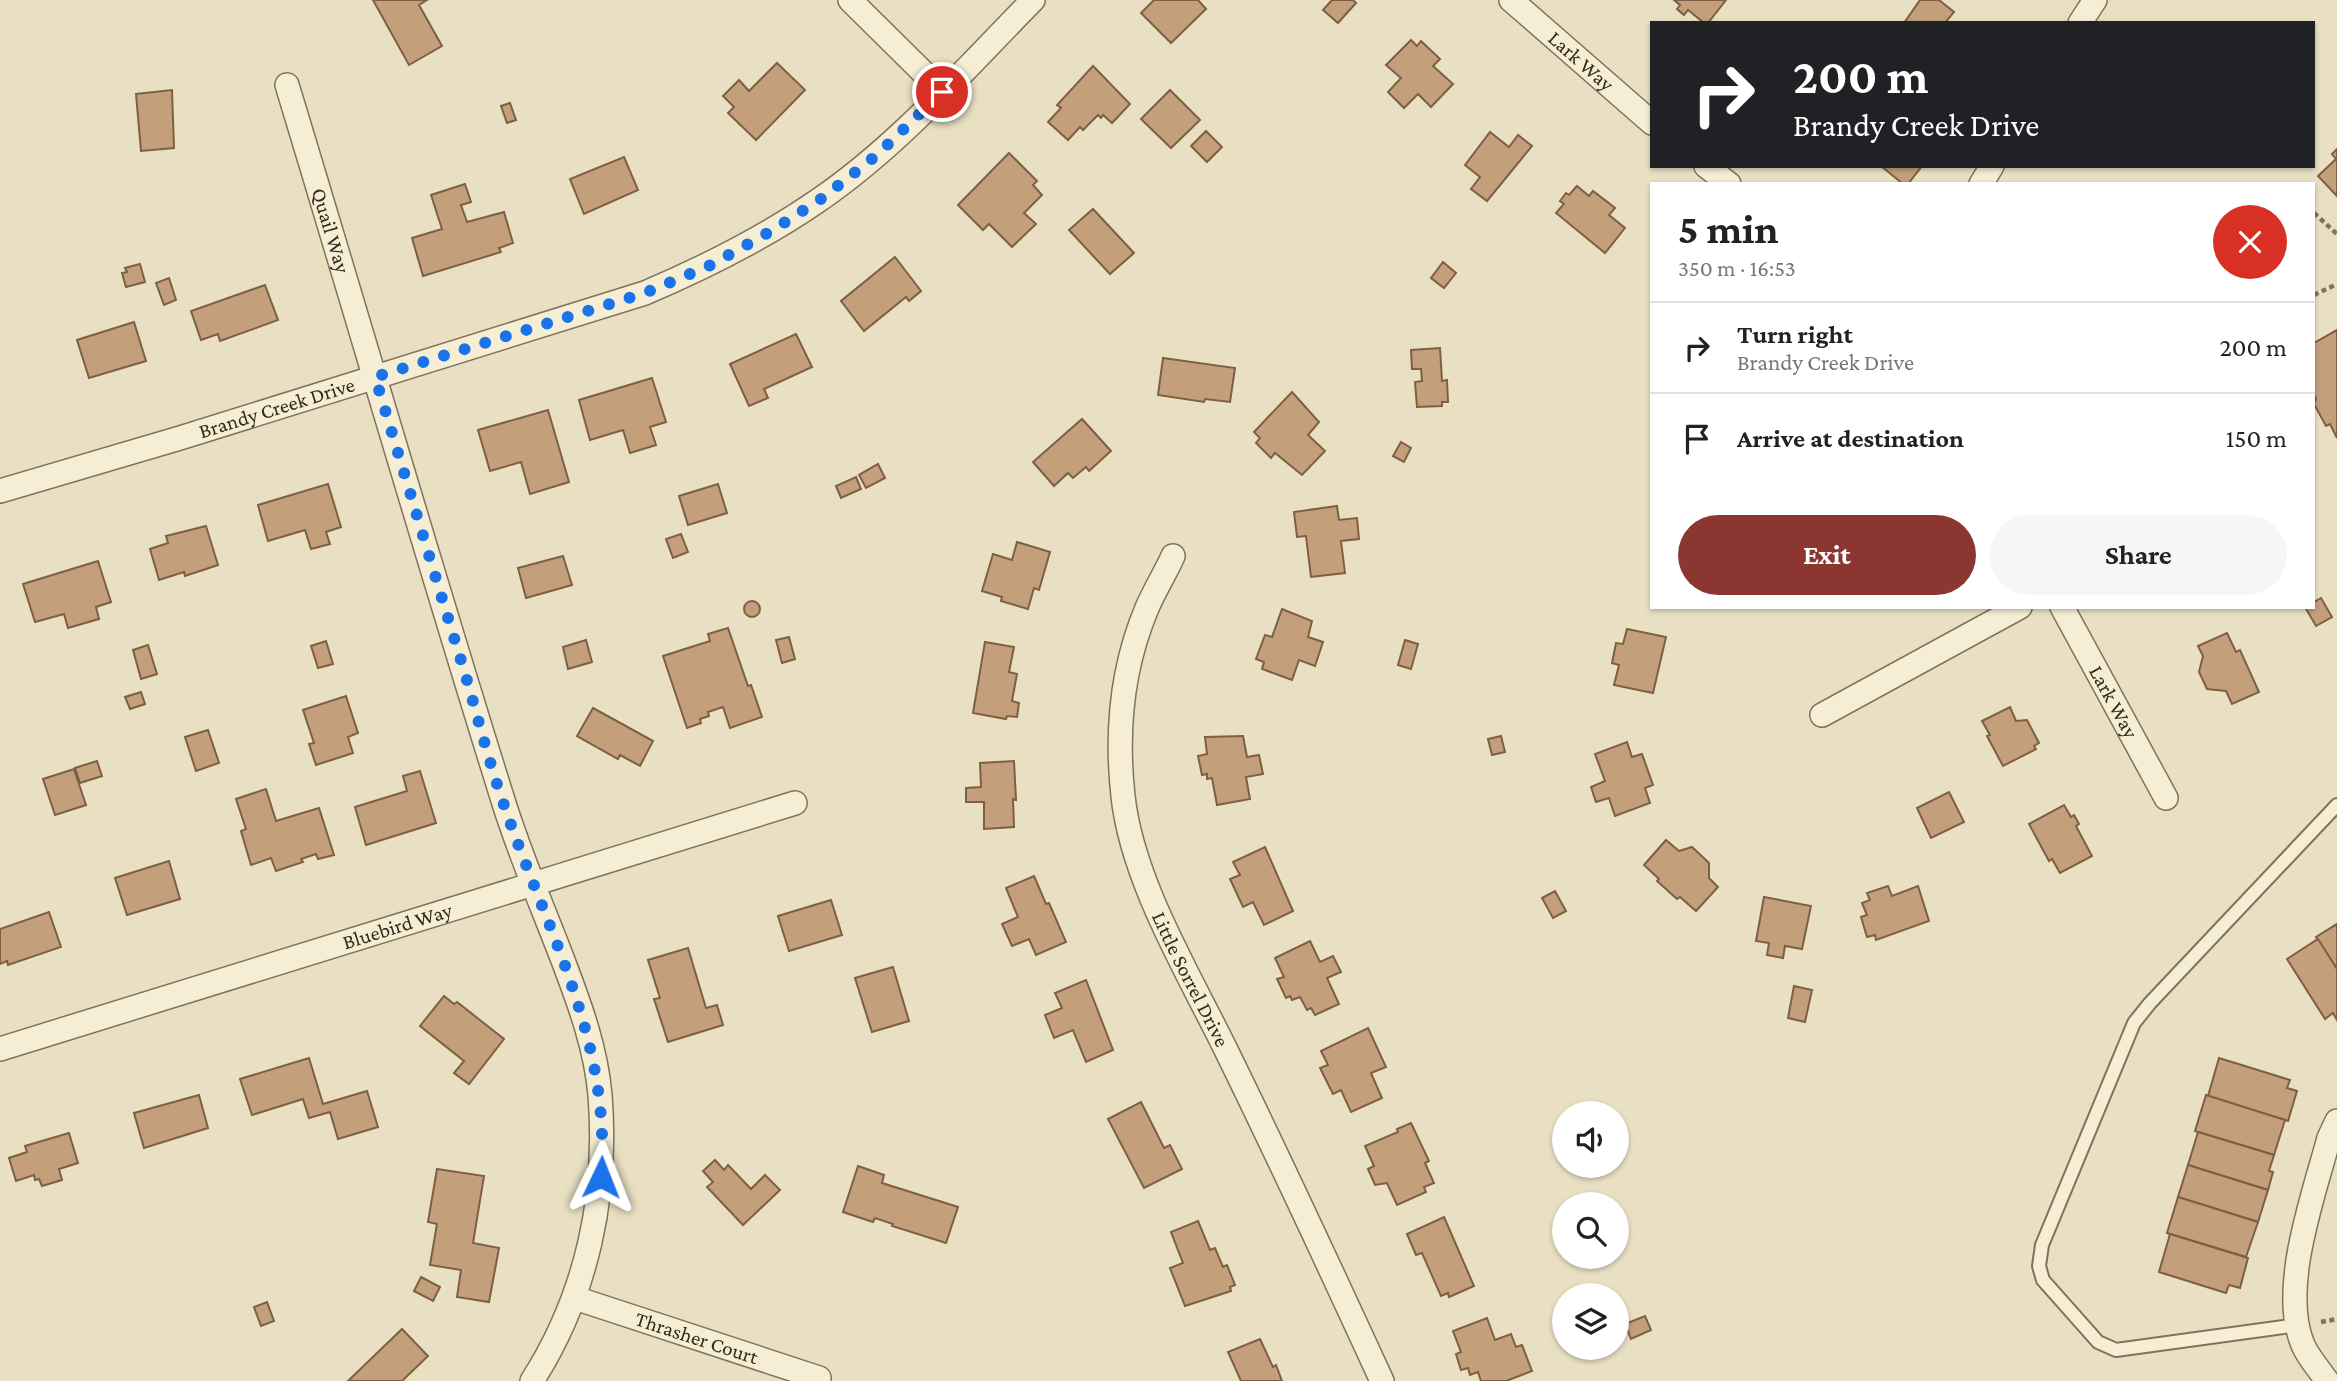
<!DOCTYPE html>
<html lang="en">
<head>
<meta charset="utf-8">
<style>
	:root { --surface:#fff; --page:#f6f6f6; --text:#222; --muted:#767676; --line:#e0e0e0; --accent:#8b3631 }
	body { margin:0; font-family:"Crimson Pro",serif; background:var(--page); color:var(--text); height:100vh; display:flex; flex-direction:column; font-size:26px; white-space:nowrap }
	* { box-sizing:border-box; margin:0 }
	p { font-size:23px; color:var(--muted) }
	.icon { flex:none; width:38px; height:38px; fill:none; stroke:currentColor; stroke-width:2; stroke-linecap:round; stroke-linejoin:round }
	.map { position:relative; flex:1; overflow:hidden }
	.sheet { position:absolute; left:1650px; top:182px; width:665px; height:427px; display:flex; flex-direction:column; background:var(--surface); border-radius:0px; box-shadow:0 2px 5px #0004 }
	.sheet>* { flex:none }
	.top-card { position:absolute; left:1650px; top:21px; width:665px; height:147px; border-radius:0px; box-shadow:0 2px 5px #0004; background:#202124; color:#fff; overflow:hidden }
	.buttons { position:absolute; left:1552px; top:1101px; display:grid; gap:14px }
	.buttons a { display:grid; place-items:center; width:77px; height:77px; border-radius:50%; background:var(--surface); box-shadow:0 2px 5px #0004; font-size:35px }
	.pin { position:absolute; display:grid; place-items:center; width:60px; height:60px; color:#fff; margin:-30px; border:4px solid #fff; border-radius:50%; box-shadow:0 2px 7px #0007 }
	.me { position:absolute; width:77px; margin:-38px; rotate:2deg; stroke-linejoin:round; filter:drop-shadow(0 0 5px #0008) }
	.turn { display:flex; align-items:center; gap:24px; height:147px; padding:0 28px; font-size:32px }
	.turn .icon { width:91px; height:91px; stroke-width:2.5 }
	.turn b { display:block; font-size:49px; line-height:60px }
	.round { display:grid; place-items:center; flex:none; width:74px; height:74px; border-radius:37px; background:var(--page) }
	.headline { display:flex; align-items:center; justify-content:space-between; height:119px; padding:0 28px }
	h1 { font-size:42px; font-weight:700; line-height:52px }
	.button { display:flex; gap:14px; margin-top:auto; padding:14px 28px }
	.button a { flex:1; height:80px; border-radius:42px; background:var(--accent); color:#fff; font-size:28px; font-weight:700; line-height:80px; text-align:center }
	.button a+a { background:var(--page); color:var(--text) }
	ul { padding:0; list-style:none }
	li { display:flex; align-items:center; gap:21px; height:91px; padding:0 28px; border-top:2px solid var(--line) }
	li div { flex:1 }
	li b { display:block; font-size:26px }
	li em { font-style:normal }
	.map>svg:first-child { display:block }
	.building { fill:#c49f7c; stroke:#7e5f43; stroke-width:2 }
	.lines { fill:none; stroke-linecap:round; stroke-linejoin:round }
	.service-casing { stroke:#82725b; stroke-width:16 }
	.minor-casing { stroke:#82725b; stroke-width:26 }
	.path { stroke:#82725b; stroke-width:4.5; stroke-dasharray:5 3.5; stroke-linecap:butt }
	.service { stroke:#f5eed5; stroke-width:12 }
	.minor { stroke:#f5eed5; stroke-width:23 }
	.route { stroke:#1a73e8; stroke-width:12; stroke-dasharray:0 21.6 }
	.labels { text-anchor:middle; stroke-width:5; stroke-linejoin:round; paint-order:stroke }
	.street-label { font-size:21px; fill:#33291e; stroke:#f2ead1 }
</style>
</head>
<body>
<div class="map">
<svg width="2337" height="1381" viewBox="0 0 2337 1381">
	<rect width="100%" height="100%" fill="#e9e0c3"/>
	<g class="building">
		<path d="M 373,0 L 427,0 L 419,5 L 442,46 L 409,65 Z"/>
		<path d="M 1154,0 L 1198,0 L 1206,9 L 1171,43 L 1141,13 Z"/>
		<path d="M 1332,0 L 1353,0 L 1356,3 L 1338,23 L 1323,10 Z"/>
		<path d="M 1674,0 L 1726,0 L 1708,23 L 1704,23 L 1688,10 L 1684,15 L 1677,9 L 1680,5 Z"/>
		<path d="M 1920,0 L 1939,0 L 1954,12 L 1945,23 L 1904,23 Z"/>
		<path d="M 1411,40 L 1417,46 L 1421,41 L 1440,59 L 1433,66 L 1453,84 L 1431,107 L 1418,94 L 1404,108 L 1388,92 L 1401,78 L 1386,65 Z"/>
		<path d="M 777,63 L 805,90 L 756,140 L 728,113 L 734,107 L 723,96 L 739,80 L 749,91 Z"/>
		<path d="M 1093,66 L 1130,104 L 1112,123 L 1103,115 L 1101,118 L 1098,115 L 1083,130 L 1080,127 L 1068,140 L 1048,122 L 1061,108 L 1057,105 Z"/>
		<path d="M 172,90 L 174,148 L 141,151 L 136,94 Z"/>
		<path d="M 1170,90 L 1200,120 L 1171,148 L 1141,119 Z"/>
		<path d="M 510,103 L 516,120 L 507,123 L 501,106 Z"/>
		<path d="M 1206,131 L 1222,147 L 1207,162 L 1191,146 Z"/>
		<path d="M 1490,132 L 1509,147 L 1518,135 L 1532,146 L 1487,201 L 1471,189 L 1480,177 L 1465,165 Z"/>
		<path d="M 2337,149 L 2337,196 L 2318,176 L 2336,159 L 2332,154 Z"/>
		<path d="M 1009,153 L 1037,181 L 1033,185 L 1042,195 L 1024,213 L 1036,224 L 1012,247 L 989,224 L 983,230 L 958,205 Z"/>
		<path d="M 624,157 L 638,190 L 584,214 L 570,179 Z"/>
		<path d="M 1881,166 L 1922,166 L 1908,184 L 1903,184 Z"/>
		<path d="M 465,184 L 471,202 L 461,205 L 467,222 L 504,212 L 513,243 L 499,248 L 501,252 L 423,276 L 412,238 L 442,229 L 431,195 Z"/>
		<path d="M 1577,186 L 1589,196 L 1593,191 L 1615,208 L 1609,215 L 1625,228 L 1605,253 L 1556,213 L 1564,204 L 1560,201 L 1566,193 L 1569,195 Z"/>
		<path d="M 1093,209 L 1134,253 L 1110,274 L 1069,230 Z"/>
		<path d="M 895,257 L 921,291 L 909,301 L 906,297 L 864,331 L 841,301 Z"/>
		<path d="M 1443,262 L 1456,273 L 1444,288 L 1431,278 Z"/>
		<path d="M 140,264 L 145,282 L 126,287 L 122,273 L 127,272 L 125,268 Z"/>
		<path d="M 169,278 L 176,300 L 164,305 L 156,283 Z"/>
		<path d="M 265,285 L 278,320 L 220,341 L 218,334 L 201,340 L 191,311 Z"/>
		<path d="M 134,322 L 146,361 L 89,378 L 77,340 Z"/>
		<path d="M 2337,330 L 2337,438 L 2330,424 L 2326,426 L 2314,404 L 2316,399 L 2314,394 L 2314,343 Z"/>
		<path d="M 796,334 L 812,367 L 764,389 L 768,398 L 749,406 L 730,364 Z"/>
		<path d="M 1440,348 L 1442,381 L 1447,380 L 1448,402 L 1442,402 L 1442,406 L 1417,407 L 1415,382 L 1422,381 L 1421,369 L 1412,369 L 1411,350 Z"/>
		<path d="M 1163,358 L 1235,368 L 1230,402 L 1205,399 L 1204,402 L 1158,395 Z"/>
		<path d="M 652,378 L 666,422 L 650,427 L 656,445 L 630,453 L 623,430 L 590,440 L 579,400 Z"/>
		<path d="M 1292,392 L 1319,422 L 1308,435 L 1325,451 L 1302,475 L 1275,453 L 1271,458 L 1256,443 L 1260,438 L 1254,432 Z"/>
		<path d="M 548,410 L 569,482 L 530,494 L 521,462 L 490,471 L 478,430 Z"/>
		<path d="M 1082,419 L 1111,451 L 1089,471 L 1086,467 L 1073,478 L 1068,473 L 1054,486 L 1033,462 Z"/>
		<path d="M 1401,442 L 1411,448 L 1404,462 L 1393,456 Z"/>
		<path d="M 878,464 L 885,478 L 866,488 L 859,475 Z"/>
		<path d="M 856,477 L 861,489 L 841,498 L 836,486 Z"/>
		<path d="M 328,484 L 341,527 L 326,532 L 330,544 L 311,549 L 305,530 L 268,541 L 258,505 Z"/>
		<path d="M 718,484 L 727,513 L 688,525 L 679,496 Z"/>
		<path d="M 1337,506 L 1339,520 L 1357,518 L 1359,539 L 1341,541 L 1345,573 L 1311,577 L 1306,536 L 1297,537 L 1294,512 Z"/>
		<path d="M 206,526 L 218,565 L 185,576 L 184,572 L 159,580 L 150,549 L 168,543 L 166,536 Z"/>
		<path d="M 681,534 L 688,552 L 673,558 L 666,539 Z"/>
		<path d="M 1017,542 L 1050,552 L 1039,590 L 1034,588 L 1028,609 L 1001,601 L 1002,597 L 982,591 L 993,554 L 1012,560 Z"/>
		<path d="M 563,556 L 572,585 L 526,598 L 518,568 Z"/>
		<path d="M 98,561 L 111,602 L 96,607 L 99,619 L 68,628 L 64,614 L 35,622 L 23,584 Z"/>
		<path d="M 2321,598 L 2332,617 L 2316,626 L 2305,607 L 2314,607 L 2314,602 Z"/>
		<circle cx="752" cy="609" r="8"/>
		<path d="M 1282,609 L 1312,621 L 1308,637 L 1323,642 L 1315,666 L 1299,660 L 1292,680 L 1262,669 L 1264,662 L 1256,659 L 1265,635 L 1272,637 Z"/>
		<path d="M 728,628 L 748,686 L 751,685 L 762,717 L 730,728 L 723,707 L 708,712 L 709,716 L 700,719 L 701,723 L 687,728 L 663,656 L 710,641 L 708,634 Z"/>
		<path d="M 1627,629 L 1666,637 L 1653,693 L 1614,685 L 1619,665 L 1612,663 L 1616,643 L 1623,644 Z"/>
		<path d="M 2227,633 L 2236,652 L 2240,650 L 2259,692 L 2232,704 L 2226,691 L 2207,689 L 2199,672 L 2203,656 L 2198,646 Z"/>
		<path d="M 789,637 L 795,659 L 782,663 L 776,640 Z"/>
		<path d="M 586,640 L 592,662 L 568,669 L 563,647 Z"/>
		<path d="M 1405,640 L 1418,644 L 1411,669 L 1398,665 Z"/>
		<path d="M 326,641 L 333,664 L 318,668 L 311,646 Z"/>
		<path d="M 985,642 L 1014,647 L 1009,672 L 1017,674 L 1012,701 L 1019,703 L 1017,717 L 1007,716 L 1006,719 L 973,713 Z"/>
		<path d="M 148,645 L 157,674 L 141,679 L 133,650 Z"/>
		<path d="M 141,692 L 145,704 L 130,709 L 125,697 Z"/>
		<path d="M 346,696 L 358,733 L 348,737 L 353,753 L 316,765 L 309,744 L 314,743 L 303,710 Z"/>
		<path d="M 2010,707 L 2016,721 L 2027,720 L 2039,743 L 2034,746 L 2036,749 L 2003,766 L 1987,736 L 1990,735 L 1982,721 Z"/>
		<path d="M 593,708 L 653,741 L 640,766 L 620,755 L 618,759 L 577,736 Z"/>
		<path d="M 208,730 L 219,763 L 196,771 L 185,737 Z"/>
		<path d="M 1243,736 L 1247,757 L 1259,755 L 1263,774 L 1246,777 L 1250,799 L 1217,805 L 1212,778 L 1207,779 L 1207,774 L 1202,775 L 1198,756 L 1207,754 L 1205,737 Z"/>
		<path d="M 1501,736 L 1505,752 L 1492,755 L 1488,739 Z"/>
		<path d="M 1627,742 L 1632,757 L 1642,754 L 1653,785 L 1645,788 L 1650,803 L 1615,816 L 1609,798 L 1596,802 L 1591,787 L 1605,781 L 1595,754 Z"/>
		<path d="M 97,761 L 102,776 L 80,783 L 75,768 Z"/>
		<path d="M 1014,761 L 1016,800 L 1013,799 L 1014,827 L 984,829 L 984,802 L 966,802 L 966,788 L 981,787 L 980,763 Z"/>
		<path d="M 74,769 L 86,805 L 55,815 L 43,779 Z"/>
		<path d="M 420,771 L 436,823 L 366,845 L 355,807 L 407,791 L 403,776 Z"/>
		<path d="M 266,789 L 276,821 L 319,808 L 334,855 L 318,859 L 316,854 L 301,859 L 303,862 L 276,871 L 271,858 L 251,865 L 241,831 L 246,829 L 236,799 Z"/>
		<path d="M 1949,792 L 1964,822 L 1931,838 L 1917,808 Z"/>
		<path d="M 2064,805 L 2071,817 L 2074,815 L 2079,824 L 2076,826 L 2092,856 L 2060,873 L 2052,859 L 2049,861 L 2029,824 Z"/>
		<path d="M 1666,840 L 1679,851 L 1692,847 L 1709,863 L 1709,878 L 1718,887 L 1696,911 L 1680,897 L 1677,899 L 1657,881 L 1659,879 L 1644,865 Z"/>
		<path d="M 1265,847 L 1293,911 L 1264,925 L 1253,902 L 1243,907 L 1230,879 L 1240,875 L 1233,862 Z"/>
		<path d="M 169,861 L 180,899 L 127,915 L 115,878 Z"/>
		<path d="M 1034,876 L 1046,904 L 1049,903 L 1066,942 L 1036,955 L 1029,939 L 1012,946 L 1002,924 L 1018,917 L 1006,888 Z"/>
		<path d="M 1888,886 L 1892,896 L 1918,886 L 1929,921 L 1876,940 L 1875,935 L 1867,937 L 1861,917 L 1867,915 L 1862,903 L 1870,900 L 1867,893 Z"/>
		<path d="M 1555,891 L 1566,911 L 1553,918 L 1542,898 Z"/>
		<path d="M 1764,897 L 1811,906 L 1802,949 L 1785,946 L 1783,958 L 1767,955 L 1769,943 L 1756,941 Z"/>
		<path d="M 831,900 L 842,935 L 789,951 L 778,916 Z"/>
		<path d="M 49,912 L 61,947 L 8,965 L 7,961 L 0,964 L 0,929 Z"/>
		<path d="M 2337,924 L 2337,969 L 2316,937 Z"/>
		<path d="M 2318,939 L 2337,969 L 2337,1020 L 2333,1013 L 2325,1019 L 2287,959 Z"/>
		<path d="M 1310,941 L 1320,962 L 1333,956 L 1341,972 L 1327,978 L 1339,1004 L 1315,1015 L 1311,1008 L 1307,1010 L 1300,997 L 1292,1000 L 1290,996 L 1286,998 L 1277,979 L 1284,977 L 1275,958 Z"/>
		<path d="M 688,948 L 706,1008 L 717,1005 L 723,1025 L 668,1042 L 654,999 L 660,998 L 648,960 Z"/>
		<path d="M 893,967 L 909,1021 L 872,1032 L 855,978 Z"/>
		<path d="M 1086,980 L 1113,1050 L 1086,1062 L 1073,1030 L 1054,1038 L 1045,1015 L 1062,1008 L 1055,993 Z"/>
		<path d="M 1794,986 L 1812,990 L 1805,1022 L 1788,1018 Z"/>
		<path d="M 444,996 L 454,1004 L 457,1002 L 504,1039 L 469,1084 L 454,1073 L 464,1061 L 420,1026 Z"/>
		<path d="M 1368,1028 L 1386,1067 L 1371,1073 L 1382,1098 L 1351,1112 L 1341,1090 L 1333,1094 L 1320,1068 L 1328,1065 L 1321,1051 Z"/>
		<path d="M 309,1058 L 323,1104 L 367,1091 L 378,1127 L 338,1139 L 330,1112 L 309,1118 L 303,1099 L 252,1115 L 240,1079 Z"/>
		<path d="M 2219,1058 L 2290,1080 L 2287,1088 L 2297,1091 L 2288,1121 L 2208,1096 Z"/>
		<path d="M 199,1095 L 208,1128 L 144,1148 L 134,1113 Z"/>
		<path d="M 2206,1095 L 2285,1120 L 2274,1155 L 2195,1131 Z"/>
		<path d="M 1141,1102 L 1164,1148 L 1170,1145 L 1182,1169 L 1144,1188 L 1108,1119 Z"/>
		<path d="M 1411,1123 L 1429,1161 L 1425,1163 L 1434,1183 L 1424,1187 L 1426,1192 L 1397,1205 L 1387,1183 L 1375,1185 L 1368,1169 L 1374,1166 L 1365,1146 L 1398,1132 L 1397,1129 Z"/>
		<path d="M 2198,1132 L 2274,1155 L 2269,1171 L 2273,1172 L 2268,1190 L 2188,1165 Z"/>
		<path d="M 69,1133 L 78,1163 L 59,1169 L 62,1180 L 42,1186 L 39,1179 L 35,1180 L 34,1175 L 16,1181 L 9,1158 L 27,1152 L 25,1146 Z"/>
		<path d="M 715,1160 L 724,1170 L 728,1165 L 751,1189 L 765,1175 L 780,1190 L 743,1225 L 707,1187 L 713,1182 L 703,1171 Z"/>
		<path d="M 2188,1165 L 2268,1190 L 2258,1222 L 2178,1197 Z"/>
		<path d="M 858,1166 L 884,1175 L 882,1183 L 958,1207 L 946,1243 L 892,1226 L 893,1224 L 875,1218 L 873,1222 L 843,1212 Z"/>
		<path d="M 437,1169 L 484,1176 L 473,1243 L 499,1248 L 489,1302 L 457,1297 L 461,1270 L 430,1265 L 437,1224 L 428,1222 Z"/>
		<path d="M 2178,1197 L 2258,1222 L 2246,1257 L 2167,1233 Z"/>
		<path d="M 1444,1217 L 1474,1286 L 1449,1297 L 1448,1293 L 1441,1296 L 1422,1253 L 1416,1255 L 1407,1234 Z"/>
		<path d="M 1198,1221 L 1210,1250 L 1215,1248 L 1223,1267 L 1227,1265 L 1235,1285 L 1230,1287 L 1231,1291 L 1185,1306 L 1170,1268 L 1183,1263 L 1171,1232 Z"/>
		<path d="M 2170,1234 L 2248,1258 L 2240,1288 L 2229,1285 L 2226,1293 L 2159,1272 Z"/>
		<path d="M 421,1277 L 440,1287 L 433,1301 L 414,1291 Z"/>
		<path d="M 267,1302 L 274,1321 L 261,1326 L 254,1307 Z"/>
		<path d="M 1645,1316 L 1651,1330 L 1631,1339 L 1625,1324 Z"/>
		<path d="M 1487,1318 L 1495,1340 L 1511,1334 L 1516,1347 L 1522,1345 L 1532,1371 L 1506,1381 L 1481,1381 L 1478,1372 L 1470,1375 L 1468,1368 L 1461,1370 L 1456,1354 L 1461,1352 L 1453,1331 Z"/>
		<path d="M 402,1329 L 428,1356 L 402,1381 L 348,1381 Z"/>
		<path d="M 1260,1339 L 1273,1367 L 1276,1365 L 1282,1381 L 1241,1381 L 1228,1352 Z"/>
	</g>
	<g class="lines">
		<g class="service-casing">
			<path id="service" d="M 2298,1325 L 2116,1350 L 2098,1342 L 2043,1280 L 2039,1266 L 2042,1245 L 2134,1023 L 2150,1003 L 2337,805"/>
		</g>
		<g class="minor-casing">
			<g id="minor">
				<path d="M 850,0 L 942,91"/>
				<path id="s1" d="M 1511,0 L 1652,123"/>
				<path d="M 2080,23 L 2095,0"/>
				<path id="s2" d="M 287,85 C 359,322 428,561 502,797 C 519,853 543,908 564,963 C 580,1005 596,1049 600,1095 C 608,1196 587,1295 532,1381"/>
				<path d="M 1706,166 L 1729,184"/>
				<path d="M 1981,184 L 1992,166"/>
				<path id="s3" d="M 0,491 L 180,438 L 645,293 C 706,267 764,238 819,200 C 899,145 965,69 1033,0"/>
				<path id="s4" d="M 1173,556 C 1165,574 1154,591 1147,608 C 1122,667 1116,732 1123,796 C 1132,881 1189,974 1226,1050 C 1280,1160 1331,1270 1382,1381"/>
				<path id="s5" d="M 2062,607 L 2166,798"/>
				<path d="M 1822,715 L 2020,607"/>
				<path id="s6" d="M 0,1049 L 795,803"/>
				<path id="s7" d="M 575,1298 L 819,1378"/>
				<path d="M 2327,1381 C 2319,1369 2308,1357 2303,1345 C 2279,1289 2314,1194 2329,1138 L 2337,1121"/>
			</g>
		</g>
		<g class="path">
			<path d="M 2314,213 L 2337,234"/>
			<path d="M 2314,295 L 2337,284"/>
			<path d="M 2321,1322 L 2337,1319"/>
		</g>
		<use href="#service" class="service"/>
		<use href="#minor" class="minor"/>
	</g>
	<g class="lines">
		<path class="route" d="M 601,1177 C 612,1041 545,927 503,802 C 488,759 477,714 464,670 C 434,573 405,475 375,377 L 645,293 L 711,265 L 773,230 L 821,199 L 877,155 L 942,92"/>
	</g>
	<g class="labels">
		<g class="street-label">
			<text dy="7" stroke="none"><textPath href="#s1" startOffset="93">Lark Way</textPath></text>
			<text dy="7" stroke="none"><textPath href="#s2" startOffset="152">Quail Way</textPath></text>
			<text dy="7" stroke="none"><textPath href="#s3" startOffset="289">Brandy Creek Drive</textPath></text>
			<text dy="7" stroke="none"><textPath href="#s5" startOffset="108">Lark Way</textPath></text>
			<text dy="7" stroke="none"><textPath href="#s6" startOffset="416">Bluebird Way</textPath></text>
			<text dy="7" stroke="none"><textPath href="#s4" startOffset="446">Little Sorrel Drive</textPath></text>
			<text dy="7" stroke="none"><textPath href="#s7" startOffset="128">Thrasher Court</textPath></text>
		</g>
	</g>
</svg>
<div class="buttons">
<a><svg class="icon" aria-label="sound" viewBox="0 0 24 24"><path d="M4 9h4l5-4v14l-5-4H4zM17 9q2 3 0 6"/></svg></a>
<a><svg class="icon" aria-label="search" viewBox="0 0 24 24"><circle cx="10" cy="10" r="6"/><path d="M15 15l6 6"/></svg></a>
<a><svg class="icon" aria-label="layers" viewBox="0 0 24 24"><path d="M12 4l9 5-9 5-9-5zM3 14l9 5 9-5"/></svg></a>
</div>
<div class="pin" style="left:942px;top:92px;background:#d93025"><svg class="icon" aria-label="arrive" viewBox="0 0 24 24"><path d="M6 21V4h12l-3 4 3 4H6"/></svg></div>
<svg class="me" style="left:601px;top:1177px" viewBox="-20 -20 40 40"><path d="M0-17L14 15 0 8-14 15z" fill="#1a73e8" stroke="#fff" stroke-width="4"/></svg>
<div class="top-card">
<div class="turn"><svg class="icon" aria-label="right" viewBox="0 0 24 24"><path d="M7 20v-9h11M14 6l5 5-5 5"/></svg><div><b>200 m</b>Brandy Creek Drive</div></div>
</div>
<section class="sheet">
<div class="headline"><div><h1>5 min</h1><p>350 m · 16:53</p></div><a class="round" style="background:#d93025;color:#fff"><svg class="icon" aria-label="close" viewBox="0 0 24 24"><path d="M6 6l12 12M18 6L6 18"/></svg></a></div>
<ul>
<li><svg class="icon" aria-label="right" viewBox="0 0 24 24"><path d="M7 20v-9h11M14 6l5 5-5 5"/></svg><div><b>Turn right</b><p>Brandy Creek Drive</p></div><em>200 m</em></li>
<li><svg class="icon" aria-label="arrive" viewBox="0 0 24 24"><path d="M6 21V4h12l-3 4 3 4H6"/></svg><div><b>Arrive at destination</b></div><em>150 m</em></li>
</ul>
<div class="button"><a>Exit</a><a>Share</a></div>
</section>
</div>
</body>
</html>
